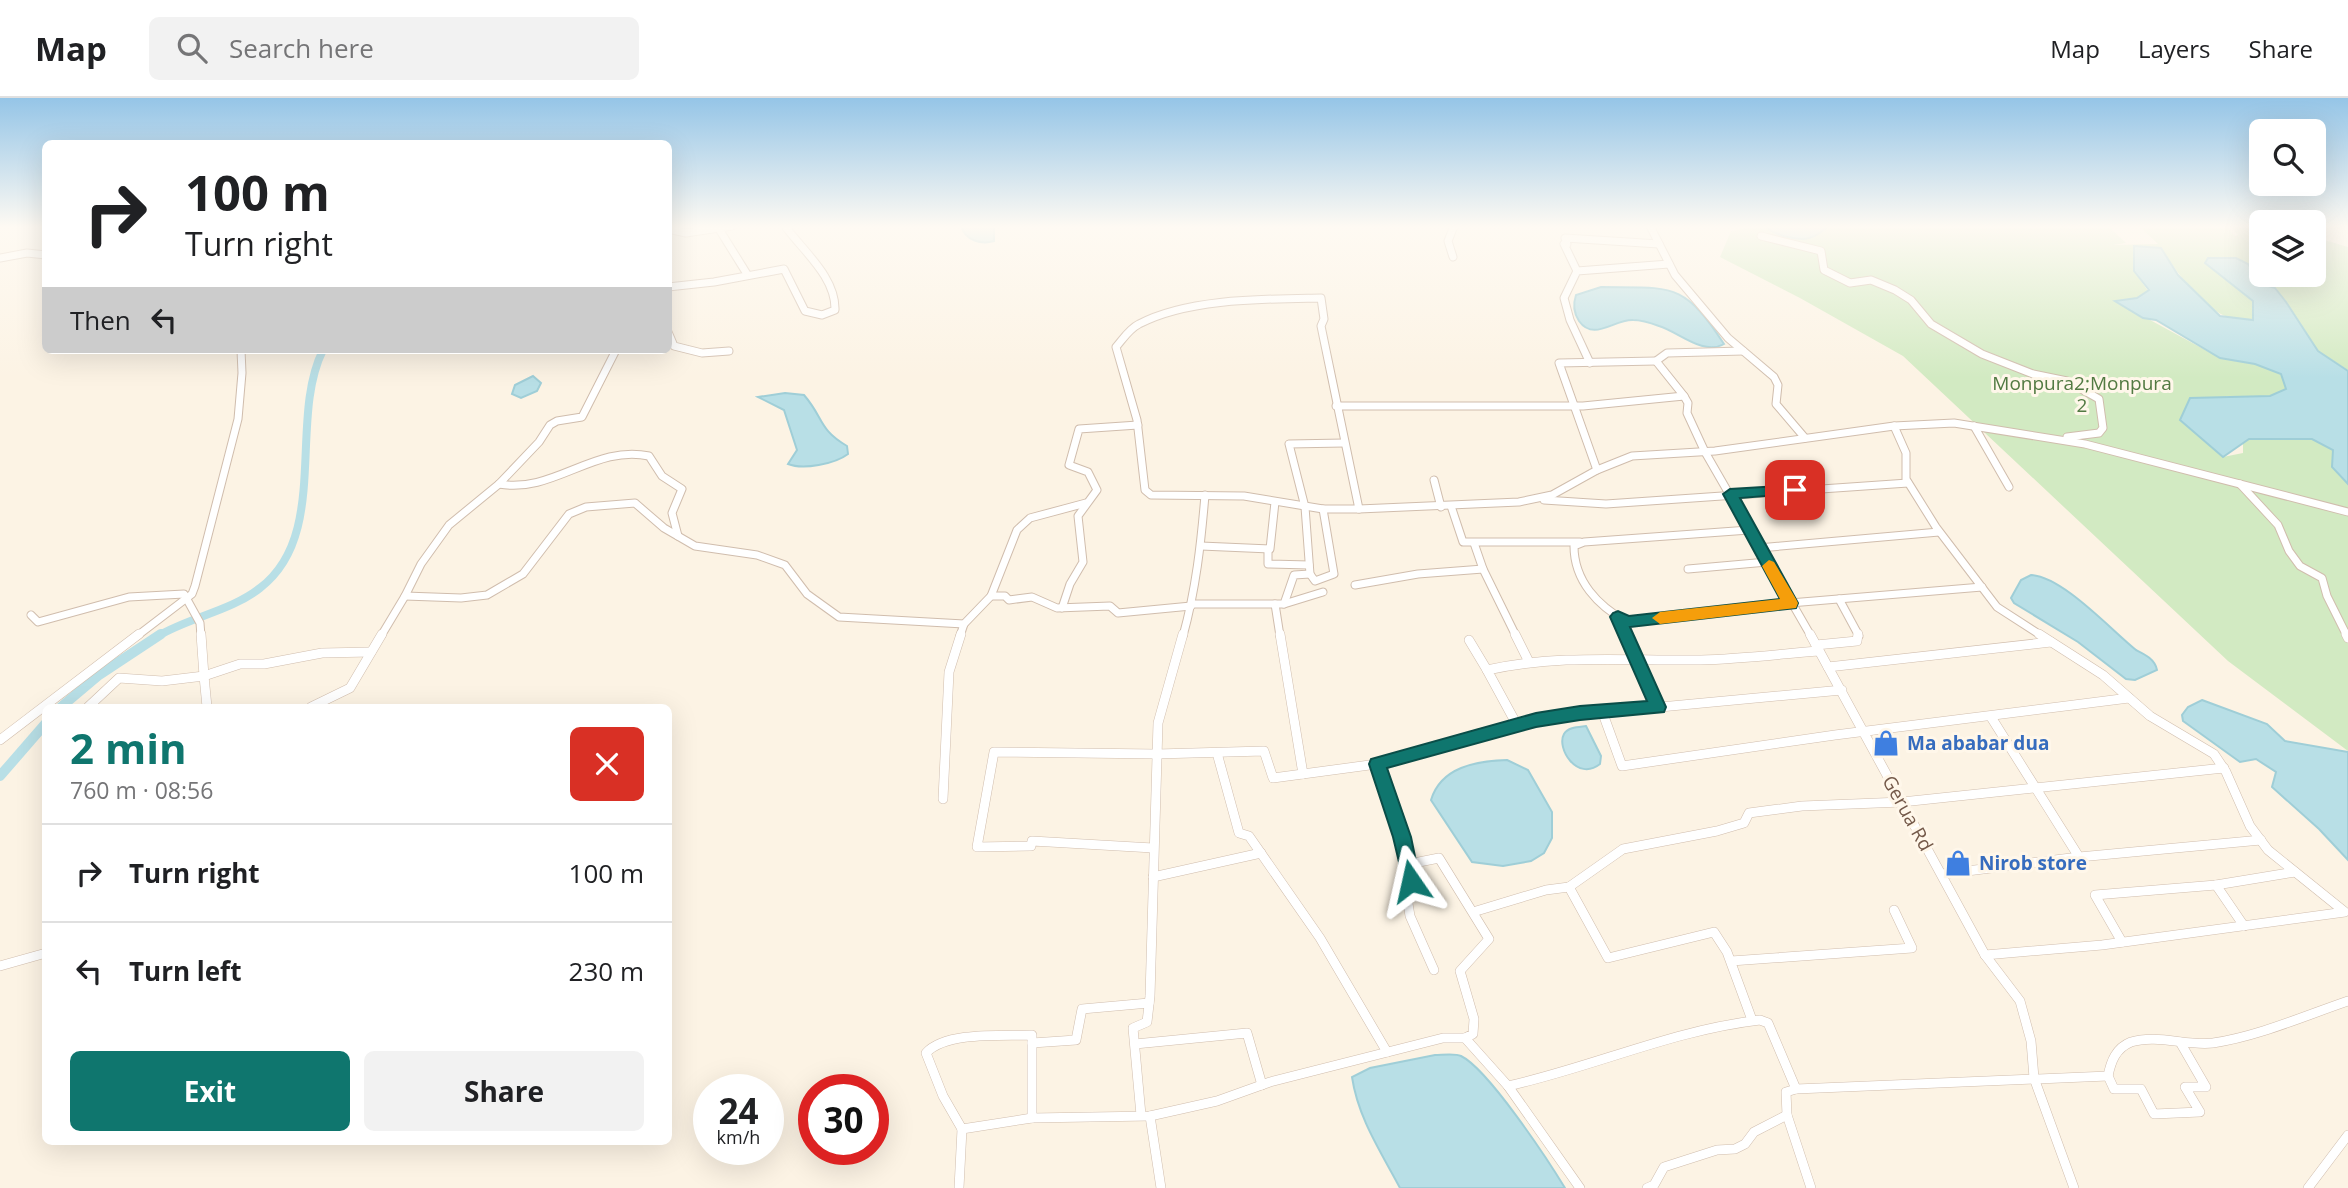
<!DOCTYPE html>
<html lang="en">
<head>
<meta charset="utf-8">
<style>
	:root { --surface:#fff; --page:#f2f2f2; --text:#202124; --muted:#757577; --line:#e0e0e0; --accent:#0f766e }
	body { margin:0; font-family:"Open Sans",sans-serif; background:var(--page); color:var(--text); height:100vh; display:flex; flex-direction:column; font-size:26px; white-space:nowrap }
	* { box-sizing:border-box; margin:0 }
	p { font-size:23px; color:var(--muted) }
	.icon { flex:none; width:38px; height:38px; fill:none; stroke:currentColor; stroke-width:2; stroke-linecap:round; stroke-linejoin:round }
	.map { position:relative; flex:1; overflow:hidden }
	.panel { position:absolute; left:42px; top:606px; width:630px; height:441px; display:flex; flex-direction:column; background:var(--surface); border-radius:10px; box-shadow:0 7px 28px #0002 }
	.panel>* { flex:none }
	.banner { position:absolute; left:42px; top:42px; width:630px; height:214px; border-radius:10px; box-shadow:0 7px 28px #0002; background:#fff; color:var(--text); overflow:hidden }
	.fabs { position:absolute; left:2249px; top:21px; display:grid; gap:14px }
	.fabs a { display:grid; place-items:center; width:77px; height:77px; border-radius:10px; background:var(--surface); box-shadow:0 7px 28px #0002; font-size:35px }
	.speed { position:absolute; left:693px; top:976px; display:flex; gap:14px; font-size:35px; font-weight:700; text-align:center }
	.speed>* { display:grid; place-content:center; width:91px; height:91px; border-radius:50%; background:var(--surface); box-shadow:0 7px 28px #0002; line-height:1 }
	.speed small { font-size:18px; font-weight:400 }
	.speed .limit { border:10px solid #d22; background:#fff; color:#111 }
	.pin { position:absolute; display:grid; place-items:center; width:60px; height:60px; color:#fff; margin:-30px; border-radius:14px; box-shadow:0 4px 10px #0006 }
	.me { position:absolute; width:77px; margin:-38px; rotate:349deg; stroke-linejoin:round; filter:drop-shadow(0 0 5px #0008) }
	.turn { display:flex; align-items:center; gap:24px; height:147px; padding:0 28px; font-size:32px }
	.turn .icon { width:91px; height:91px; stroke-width:2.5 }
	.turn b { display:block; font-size:49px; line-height:60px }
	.then { display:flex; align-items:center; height:66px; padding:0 28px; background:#0003; gap:14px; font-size:26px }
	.round { display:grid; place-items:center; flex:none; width:74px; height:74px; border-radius:10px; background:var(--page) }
	.overview { display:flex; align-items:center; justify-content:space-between; height:119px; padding:0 28px }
	h1 { font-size:42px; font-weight:700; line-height:52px; color:var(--accent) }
	.button { display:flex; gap:14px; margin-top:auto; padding:14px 28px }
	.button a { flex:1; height:80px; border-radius:10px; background:var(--accent); color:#fff; font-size:28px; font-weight:700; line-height:80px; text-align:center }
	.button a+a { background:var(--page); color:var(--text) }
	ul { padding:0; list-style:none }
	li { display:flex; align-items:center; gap:21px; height:98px; padding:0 28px; border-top:2px solid var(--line) }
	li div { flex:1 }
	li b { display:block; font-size:26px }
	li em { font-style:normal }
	header { display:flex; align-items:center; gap:42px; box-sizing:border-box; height:98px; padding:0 35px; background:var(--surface); border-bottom:2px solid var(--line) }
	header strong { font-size:33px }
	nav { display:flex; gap:38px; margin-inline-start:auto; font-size:24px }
	.search { width:490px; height:63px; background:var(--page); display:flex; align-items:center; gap:18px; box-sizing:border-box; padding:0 24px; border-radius:10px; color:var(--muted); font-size:26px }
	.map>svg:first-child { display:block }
	.green { fill:#d2eac2 }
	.water { fill:#b8dfe6; stroke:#9fced7; stroke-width:2 }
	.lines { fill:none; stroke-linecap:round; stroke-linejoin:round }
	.canal-far1 { stroke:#b8dfe6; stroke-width:8 }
	.canal { stroke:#b8dfe6; stroke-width:10 }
	.minor-far1-casing { stroke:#d0bdad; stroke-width:9 }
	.minor-casing { stroke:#d0bdad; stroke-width:10 }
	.minor-far1 { stroke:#fff; stroke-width:7 }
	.minor { stroke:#fff; stroke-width:9 }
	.route { fill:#0f766e; stroke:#0a4d48; stroke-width:2 }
	.slow { fill:#f59e0b }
	.labels { text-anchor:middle; stroke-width:6; stroke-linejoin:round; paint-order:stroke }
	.park-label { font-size:19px; fill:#527a42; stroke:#fff7ea }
	.shop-label { font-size:19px; font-weight:bold; fill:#366cbe; stroke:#fff7ea; text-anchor:start }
	.street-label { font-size:19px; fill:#745949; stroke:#fff7ea }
</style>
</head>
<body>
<header>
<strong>Map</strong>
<div class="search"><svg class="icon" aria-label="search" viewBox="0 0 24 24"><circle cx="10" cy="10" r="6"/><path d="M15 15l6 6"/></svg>Search here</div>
<nav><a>Map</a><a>Layers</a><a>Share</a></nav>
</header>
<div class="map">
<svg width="2348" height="1090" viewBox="0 0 2348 1090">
	<rect width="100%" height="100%" fill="#fcf3e4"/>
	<path class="green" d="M 1831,128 L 2108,128 L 2126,145 L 2113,147 L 2158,146 L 2139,128 L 2226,128 L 2235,138 L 2238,137 L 2229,128 L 2261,128 L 2261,177 L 2314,177 L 2314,139 L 2348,149 L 2348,272 L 2318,253 L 2303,229 L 2236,160 L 2208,160 L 2253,202 L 2253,222 C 2245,221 2233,222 2225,218 C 2201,208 2175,172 2161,150 L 2134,173 L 2148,193 L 2137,200 L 2117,204 L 2220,260 L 2255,266 L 2281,276 L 2286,292 L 2270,298 L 2226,298 L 2223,359 L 2243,355 L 2243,345 L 2249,341 L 2312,341 L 2333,352 L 2332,369 L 2348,386 L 2348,653 L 2228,563 L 1903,258 L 1800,200 L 1720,159 L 1731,133 C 1739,132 1749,129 1758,129 C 1792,130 1794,152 1831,128 Z"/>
	<g class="water">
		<path d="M 961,128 L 994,128 L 994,143 C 981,147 965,142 961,128 Z"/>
		<path d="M 1766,128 L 1829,128 C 1823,133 1817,138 1809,140 C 1798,143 1772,137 1766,128 Z"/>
		<path d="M 2134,148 L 2161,150 L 2178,177 L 2220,218 L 2253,222 L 2253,203 L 2205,165 L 2208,160 L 2236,160 L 2248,166 L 2262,186 L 2275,190 L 2286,204 L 2318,253 L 2348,273 L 2348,386 L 2332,369 L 2333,352 L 2312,341 L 2249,341 L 2223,359 L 2180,322 L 2190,300 L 2270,298 L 2286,291 L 2281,276 L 2255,266 L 2220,260 L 2156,222 L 2143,220 L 2115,203 L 2137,200 L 2149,192 L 2134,173 Z"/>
		<path d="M 1601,189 C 1672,190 1683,183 1724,246 C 1703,258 1679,234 1659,228 C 1651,225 1642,222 1633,222 C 1614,221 1594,244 1579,223 C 1573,214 1573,206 1576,197 Z"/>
		<path d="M 533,278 L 541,285 L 537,293 L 521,300 L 512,296 L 515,287 Z"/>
		<path d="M 785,295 L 804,297 C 824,320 818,331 847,348 L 848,356 C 835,366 803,372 788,366 L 797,352 L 784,312 L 758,299 Z"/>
		<path d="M 2031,477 C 2063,479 2110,531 2136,552 C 2144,556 2155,561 2157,572 L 2135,582 L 2126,581 L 2078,544 L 2014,505 L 2011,500 L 2021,482 Z"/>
		<path d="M 2202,602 L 2267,626 L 2285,643 L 2348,654 L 2348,762 L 2319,731 L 2272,689 L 2276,674 L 2256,661 L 2240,664 L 2183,623 L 2182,617 L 2188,609 Z"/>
		<path d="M 1586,628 L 1601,658 L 1600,666 C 1577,684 1556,650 1564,636 C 1568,629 1579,629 1586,628 Z"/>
		<path d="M 1507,662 L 1528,672 L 1552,714 L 1552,740 L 1544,755 L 1531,763 L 1503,768 L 1472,764 L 1431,702 C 1441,669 1476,663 1507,662 Z"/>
		<path d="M 1435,957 C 1442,957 1455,955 1461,958 C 1488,971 1548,1062 1565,1090 L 1400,1090 C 1381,1054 1358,1020 1352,979 L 1370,970 Z"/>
	</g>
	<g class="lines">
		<path class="canal-far1" d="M 158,538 C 190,519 231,513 260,490 C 330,437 288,322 323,252"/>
		<g class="canal">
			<path d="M 61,609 L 99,577 L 161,536"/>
			<path d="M 0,678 L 46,625"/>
		</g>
		<g class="minor-far1-casing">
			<g id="minor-far1">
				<path d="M 1650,128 L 1675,177 L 1728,240 L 1774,279 L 1778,287 L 1776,306 L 1805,340"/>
				<path d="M 668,131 L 686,135 L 732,128"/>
				<path d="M 719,131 L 747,176"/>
				<path d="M 1761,138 L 1821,153 L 1824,172 L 1850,185 L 1871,182 L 1895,192 L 1911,202 L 1931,226 L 1982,256 L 2033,276 L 2067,283 L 2099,301 L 2103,330 L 2099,335 L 2067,339"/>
				<path d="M 1453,159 L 1448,143 L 1454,128"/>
				<path d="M 0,160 L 27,155 L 46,157"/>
				<path d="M 1577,173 L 1564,146 L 1567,146 L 1565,140 L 1659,146"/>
				<path d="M 668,189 L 714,184 L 784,171 L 805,213 L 822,217 L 835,212 C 836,179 803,153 785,128"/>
				<path d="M 1321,200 L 1324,221 L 1321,228 L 1359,411 L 1323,411 L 1244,398 L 1151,397 L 1145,392 L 1137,322 L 1116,249 C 1123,241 1129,231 1139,226 C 1188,200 1266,201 1321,200 Z"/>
				<path d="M 668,234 L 674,248 L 702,255 L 729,253"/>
				<path d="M 616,252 L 582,319 L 557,323 L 550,327 L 539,344 L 499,386 L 449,427 L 421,466 L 405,498 L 461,500 L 487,497 L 523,476 L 569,416 L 586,409 L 635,405 L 664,430 L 695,448 L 757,457 L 785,467 L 807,496 L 839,519 L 964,526 L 991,498 L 1005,498 L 1009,502 L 1032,499 L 1057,510 L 1110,508 L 1118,515 L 1191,508"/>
				<path d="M 1590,265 L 1570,222 L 1564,200 L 1577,173 L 1669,166"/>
				<path d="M 1684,298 L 1656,263 L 1667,255 L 1743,253"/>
				<path d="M 1336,308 L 1583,308 L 1684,298 L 1688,305 L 1687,315 L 1705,354 L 1811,538"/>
				<path d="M 1894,328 L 1906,355 L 1906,381 L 1936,429 L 1997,509 L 2042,538"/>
				<path d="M 1974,328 L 2009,389"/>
				<path d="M 1597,372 L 1559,265 L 1656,263"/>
				<path d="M 1434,382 L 1441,409"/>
				<path d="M 499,386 C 553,396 595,346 649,358 L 662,378 L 682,391 L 672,415 L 678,438"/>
				<path d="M 2240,386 L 2278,427 L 2289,453 L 2300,468 L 2322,480 L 2327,498 L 2347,538"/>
				<path d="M 1544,402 L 1606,406 L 1908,385"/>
				<path d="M 1451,408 L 1463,444 L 1580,444"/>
				<path d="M 1359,411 L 1519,404 L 1552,397 L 1597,372 L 1632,358 L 1715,353 L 1894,328 L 1954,325 L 2085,346 L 2348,414"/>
				<path d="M 1749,432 L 1584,444 L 1574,448 C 1574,483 1598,508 1627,524 L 1790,505 L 1982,489"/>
				<path d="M 1474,445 L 1483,471 L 1516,538"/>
				<path d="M 1201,448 L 1270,451 L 1275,404"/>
				<path d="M 1759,450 L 1939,434"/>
				<path d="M 1268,451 L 1268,466 L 1309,467"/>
				<path d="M 1688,471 L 1767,464"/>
				<path d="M 1310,476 L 1315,483 L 1334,476 L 1323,411"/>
				<path d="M 1355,487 L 1418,476 L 1483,471"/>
				<path d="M 991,498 L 1017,432 L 1030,420 L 1086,405"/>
				<path d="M 1839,501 L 1859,538"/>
				<path d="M 1192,506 L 1284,506 L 1294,477 L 1310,476 L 1305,409 L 1289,346 L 1344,345"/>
				<path d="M 1275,506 L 1280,538"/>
				<path d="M 1284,506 L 1323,494"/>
				<path d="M 1062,510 L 1070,486 L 1083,464 L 1078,418 L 1097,392 L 1088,374 L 1069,367 L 1079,331 L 1138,327"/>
				<path d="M 31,517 L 38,524 L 129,499 L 184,496 L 200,525 L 201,538"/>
				<path d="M 1618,519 L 1626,538"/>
				<path d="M 137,538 L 192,496 L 195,488 L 238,321 L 242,275 L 241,252"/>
				<path d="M 381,538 L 405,498"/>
				<path d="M 960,538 L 964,526"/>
				<path d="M 1183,538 C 1196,491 1201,445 1205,397"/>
			</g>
		</g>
		<g class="minor-casing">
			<g id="minor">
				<path d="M 201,536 L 204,578 L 240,566 L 264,566 L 322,555 L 371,554"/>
				<path d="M 1280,536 L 1303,676"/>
				<path d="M 1515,536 L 1529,564"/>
				<path d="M 1626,536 L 1658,609"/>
				<path d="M 1810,536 L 1985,857 L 2020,903 L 2031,943 L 2034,980 L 2074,1090"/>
				<path d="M 2346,536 L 2348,540"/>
				<path d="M 1469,542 L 1487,572"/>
				<path d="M 1816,547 L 1857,543 L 1858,536"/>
				<path d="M 1828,569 L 2051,544"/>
				<path d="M 88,609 L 119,580 L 162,583 L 204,578 L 207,609"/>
				<path d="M 311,609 L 350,590 L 382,536"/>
				<path d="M 1602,613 L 1622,668 L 1835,637 L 2129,600"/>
				<path d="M 1991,619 L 2079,759 L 2261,742"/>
				<path d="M 1517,627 L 1487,572 C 1558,556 1629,563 1701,562 C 1740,561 1780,556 1819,553"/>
				<path d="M 0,642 L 139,536"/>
				<path d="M 1217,655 L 1239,735 L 1249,738 L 1320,840 L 1387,954"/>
				<path d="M 1377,666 L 1477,636 L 1554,619 L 1842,592"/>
				<path d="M 943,701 L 949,574 L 961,536"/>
				<path d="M 1153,750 L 1032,743 L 1031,748 L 977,749 L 994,654 L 1157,656 L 1264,653 L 1273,680 L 1377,666 L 1409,766 L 1439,760 L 1489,841 L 1460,873 L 1474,921 L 1473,936 L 1465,940"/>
				<path d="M 1409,766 L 1411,783 L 1406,793 L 1410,818 L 1434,872"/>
				<path d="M 1943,776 L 2079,759"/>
				<path d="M 1153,779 L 1261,755"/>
				<path d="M 1473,814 L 1546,792 L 1569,789"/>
				<path d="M 2244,828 L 2216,787 L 2295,774"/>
				<path d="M 2122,844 L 2095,797 L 2216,787"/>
				<path d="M 1985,857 L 2102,847 L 2345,814 L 2268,752 L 2250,728 L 2226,674 L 2214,656 L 2150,618 L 2103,577 L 2039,536"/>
				<path d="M 1731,863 L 1912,850 L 1894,812"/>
				<path d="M 0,868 L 46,855"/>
				<path d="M 1752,922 L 1727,854 L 1714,834 L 1608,860 L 1569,789 L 1623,751 L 1717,733 L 1744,725 L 1749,715 L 1802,708 L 1902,704 L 2224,670"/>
				<path d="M 1032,945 L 1076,942 L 1082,911 L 1149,905"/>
				<path d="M 1135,946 L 1247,935 L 1262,987"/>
				<path d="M 2108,978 L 2114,991 L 2141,991 L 2154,1016 L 2200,1014 L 2185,989 L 2206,989 L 2180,944"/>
				<path d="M 1508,988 L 1580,1090"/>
				<path d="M 1796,991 L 1786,994 L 1787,1017 L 1811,1090"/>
				<path d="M 1141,1017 L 1133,930 L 1147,924 L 1150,898 L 1158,625 L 1183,536"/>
				<path d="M 1150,1018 L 1161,1090"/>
				<path d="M 962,1031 L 943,998 L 926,955 C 946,933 1004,938 1032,937 L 1032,1020"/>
				<path d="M 959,1090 L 962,1031 L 1032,1020 L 1150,1018 L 1217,1003 L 1270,984 L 1443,940 L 1465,940 L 1508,988 C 1593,969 1673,932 1760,922 L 1768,925 L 1796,991 L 2108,978 C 2111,963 2116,950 2131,944 C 2157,936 2186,948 2213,945 C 2259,938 2304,918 2348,903"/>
				<path d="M 1647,1090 L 1654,1087 L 1664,1069 L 1717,1052 L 1735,1051 L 1745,1046 L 1754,1034 L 1787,1017"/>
				<path d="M 2308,1090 L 2348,1037"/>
			</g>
		</g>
		<use href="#minor-far1" class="minor-far1"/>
		<use href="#minor" class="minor"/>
	</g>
	<linearGradient id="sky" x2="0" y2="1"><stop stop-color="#95c5e7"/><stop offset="0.46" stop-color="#fefaf3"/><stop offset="1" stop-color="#fefaf3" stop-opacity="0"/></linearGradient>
	<rect width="2348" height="280" fill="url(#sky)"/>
	<path class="route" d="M 1795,387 L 1802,392 L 1800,395 L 1740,400 L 1798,505 L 1796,510 L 1630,529 L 1666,609 L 1664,614 L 1580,622 L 1536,629 L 1387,670 L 1411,739 L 1420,783 L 1418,789 L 1411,792 L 1405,789 L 1393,739 L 1369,666 L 1371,661 L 1536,615 L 1580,608 L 1647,603 L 1610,519 L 1613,515 L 1618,513 L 1629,518 L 1780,501 L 1723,396 L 1730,391 Z"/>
	<path class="slow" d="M 1769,462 L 1774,464 L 1796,501 L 1798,505 L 1796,510 L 1660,526 L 1652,520 L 1660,514 L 1780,501 L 1762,468 Z"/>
	<defs>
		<g id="shop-bare" transform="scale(2.1)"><path d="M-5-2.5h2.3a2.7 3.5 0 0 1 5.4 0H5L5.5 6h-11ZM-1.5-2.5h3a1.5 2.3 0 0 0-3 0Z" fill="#3f7fe0" stroke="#fff7ea" stroke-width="2.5" paint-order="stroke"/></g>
	</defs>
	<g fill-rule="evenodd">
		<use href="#shop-bare" x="1886" y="645"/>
		<use href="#shop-bare" x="1958" y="765"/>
	</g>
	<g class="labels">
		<g class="park-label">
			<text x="2082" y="292">Monpura2;Monpura<tspan x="2082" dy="22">2</tspan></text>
		</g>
		<g class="shop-label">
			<text x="1907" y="652">Ma ababar dua</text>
			<text x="1979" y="772">Nirob store</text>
		</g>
		<g class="street-label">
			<text transform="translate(1908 715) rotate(61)" y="7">Gerua Rd</text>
		</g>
	</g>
</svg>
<div class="fabs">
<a><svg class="icon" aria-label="search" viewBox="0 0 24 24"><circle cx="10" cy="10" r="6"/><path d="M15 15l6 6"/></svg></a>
<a><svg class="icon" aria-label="layers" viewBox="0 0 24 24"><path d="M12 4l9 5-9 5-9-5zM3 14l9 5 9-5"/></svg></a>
</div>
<div class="speed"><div>24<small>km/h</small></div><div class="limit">30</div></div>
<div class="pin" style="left:1795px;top:392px;background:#d93025"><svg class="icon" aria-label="arrive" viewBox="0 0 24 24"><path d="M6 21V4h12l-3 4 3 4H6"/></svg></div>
<svg class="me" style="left:1411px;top:783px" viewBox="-20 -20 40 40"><path d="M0-17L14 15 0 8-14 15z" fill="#0f766e" stroke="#fff" stroke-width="4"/></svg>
<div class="banner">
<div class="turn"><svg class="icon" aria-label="right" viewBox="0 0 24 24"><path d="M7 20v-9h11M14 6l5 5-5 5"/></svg><div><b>100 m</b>Turn right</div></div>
<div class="then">Then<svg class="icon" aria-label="left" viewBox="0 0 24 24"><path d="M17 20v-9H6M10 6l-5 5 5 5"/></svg></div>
</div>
<section class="panel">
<div class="overview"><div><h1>2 min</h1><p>760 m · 08:56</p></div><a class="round" style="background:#d93025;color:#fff"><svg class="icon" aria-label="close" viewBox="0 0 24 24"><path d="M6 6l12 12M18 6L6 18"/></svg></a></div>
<ul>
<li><svg class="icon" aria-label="right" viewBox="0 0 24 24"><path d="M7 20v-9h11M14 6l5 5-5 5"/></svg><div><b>Turn right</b></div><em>100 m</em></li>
<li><svg class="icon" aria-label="left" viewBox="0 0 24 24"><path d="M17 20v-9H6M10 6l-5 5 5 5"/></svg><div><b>Turn left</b></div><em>230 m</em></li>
</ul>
<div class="button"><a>Exit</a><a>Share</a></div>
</section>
</div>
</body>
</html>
